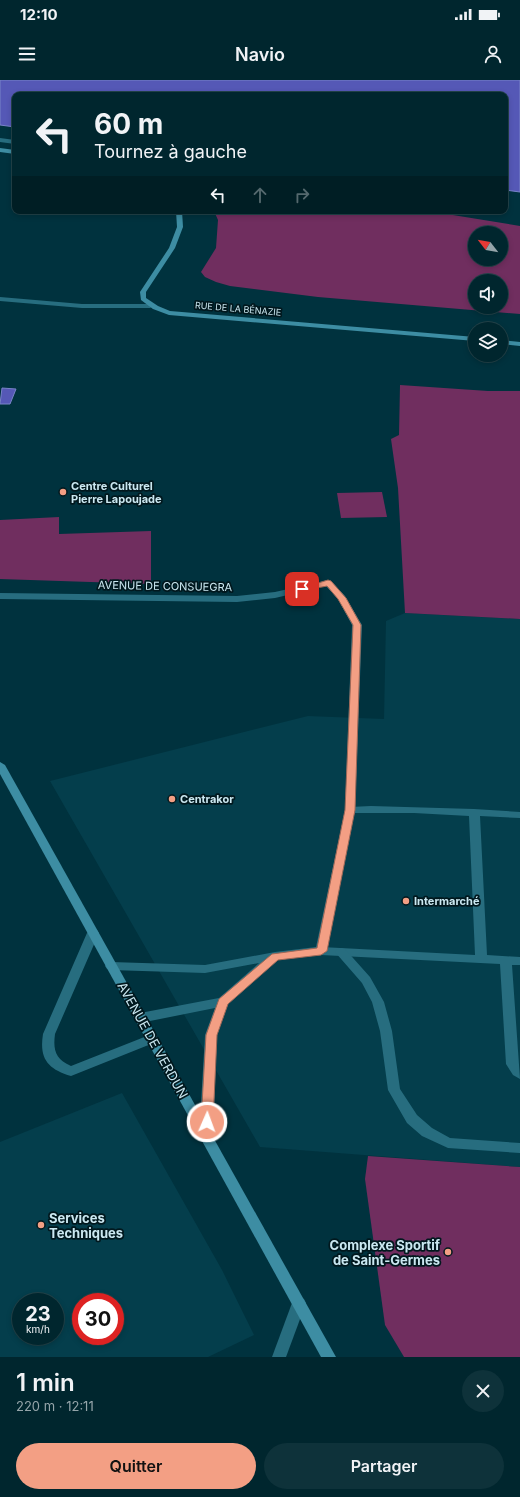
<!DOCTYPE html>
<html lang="fr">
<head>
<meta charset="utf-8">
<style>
	:root { --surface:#00262e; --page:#0e323a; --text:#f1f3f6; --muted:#95a5aa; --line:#22434a; --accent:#f39f84 }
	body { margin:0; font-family:Inter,sans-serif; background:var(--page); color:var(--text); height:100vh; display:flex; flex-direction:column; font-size:15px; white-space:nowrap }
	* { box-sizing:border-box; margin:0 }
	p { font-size:13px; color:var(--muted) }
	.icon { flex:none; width:22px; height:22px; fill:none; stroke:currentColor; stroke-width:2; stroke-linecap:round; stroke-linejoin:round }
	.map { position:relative; height:1277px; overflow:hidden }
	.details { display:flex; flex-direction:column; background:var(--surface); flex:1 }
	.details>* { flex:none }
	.banner { position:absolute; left:12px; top:12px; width:496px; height:122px; border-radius:8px; box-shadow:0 2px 6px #0003,0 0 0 1px var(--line); background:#00262e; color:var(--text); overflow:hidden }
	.needle { width:26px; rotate:301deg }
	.buttons { position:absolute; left:468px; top:146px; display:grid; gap:8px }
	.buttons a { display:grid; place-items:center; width:40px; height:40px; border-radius:50%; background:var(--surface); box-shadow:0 2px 6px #0003,0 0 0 1px var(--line); font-size:20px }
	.speed { position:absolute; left:12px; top:1213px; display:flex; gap:8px; font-size:20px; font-weight:700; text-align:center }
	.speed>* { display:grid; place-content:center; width:52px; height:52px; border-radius:50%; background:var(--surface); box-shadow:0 2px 6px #0003,0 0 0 1px var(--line); line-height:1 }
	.speed small { font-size:10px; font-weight:400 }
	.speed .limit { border:6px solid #d22; background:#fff; color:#111 }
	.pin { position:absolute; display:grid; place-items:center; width:34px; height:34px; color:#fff; margin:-17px; border-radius:8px; box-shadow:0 2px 6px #0006 }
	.me { position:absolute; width:44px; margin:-22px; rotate:2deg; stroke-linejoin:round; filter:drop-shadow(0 0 3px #0008) }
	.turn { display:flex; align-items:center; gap:14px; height:84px; padding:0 16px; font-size:18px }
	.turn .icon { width:52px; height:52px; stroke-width:2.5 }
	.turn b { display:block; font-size:28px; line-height:34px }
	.lanes { display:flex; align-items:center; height:38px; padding:0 16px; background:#0003; justify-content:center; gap:20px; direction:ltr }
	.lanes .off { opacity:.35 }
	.round { display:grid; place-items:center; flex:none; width:42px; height:42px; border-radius:21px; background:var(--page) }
	.head { display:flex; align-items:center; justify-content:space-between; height:68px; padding:0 16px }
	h1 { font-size:24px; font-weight:600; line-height:30px }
	.primary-button { display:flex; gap:8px; margin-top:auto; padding:8px 16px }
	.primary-button a { flex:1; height:46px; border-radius:24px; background:var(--accent); color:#111; font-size:16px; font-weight:600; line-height:46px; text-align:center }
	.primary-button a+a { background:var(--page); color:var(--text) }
	.status { display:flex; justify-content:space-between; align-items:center; height:28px; padding:0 20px; background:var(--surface); direction:ltr }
	.status svg { height:11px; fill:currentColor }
	header { display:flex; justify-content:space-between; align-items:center; height:52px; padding:0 16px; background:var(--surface); font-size:18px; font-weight:600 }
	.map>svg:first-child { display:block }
	.built { fill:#043e4c; fill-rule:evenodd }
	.green { fill:#702e5f; fill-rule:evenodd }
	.water { fill:#5558b6; stroke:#7883c8 }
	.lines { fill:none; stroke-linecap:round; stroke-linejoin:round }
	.lane { fill:#276d7f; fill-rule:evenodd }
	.street { fill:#276d7f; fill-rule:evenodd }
	.secondary { fill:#3d8da3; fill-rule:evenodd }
	.route { fill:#f39f84; stroke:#9e6756 }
	.poi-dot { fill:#f39f84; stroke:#01181e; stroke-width:1.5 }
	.labels { text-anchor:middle; stroke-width:3.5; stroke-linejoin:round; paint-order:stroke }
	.far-street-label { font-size:9px; fill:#cbe8f1; stroke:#01181e }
	.poi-label { font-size:11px; font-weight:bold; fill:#cbe8f1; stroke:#01181e; text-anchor:start }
	.street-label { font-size:11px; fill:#cbe8f1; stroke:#01181e }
	.near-street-label { font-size:13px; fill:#cbe8f1; stroke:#01181e }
	.near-poi-label { font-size:13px; font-weight:bold; fill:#cbe8f1; stroke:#01181e; text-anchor:start }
</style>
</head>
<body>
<div class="status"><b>12:10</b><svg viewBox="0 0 49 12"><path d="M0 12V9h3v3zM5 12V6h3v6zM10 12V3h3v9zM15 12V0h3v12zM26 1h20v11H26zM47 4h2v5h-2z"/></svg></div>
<header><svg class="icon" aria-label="menu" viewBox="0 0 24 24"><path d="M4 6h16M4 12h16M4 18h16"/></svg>Navio<svg class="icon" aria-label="person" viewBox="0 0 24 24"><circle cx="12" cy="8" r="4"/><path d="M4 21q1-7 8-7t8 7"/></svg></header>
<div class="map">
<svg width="520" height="1277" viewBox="0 0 520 1277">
	<rect width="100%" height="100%" fill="#00323e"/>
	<g class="built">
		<path d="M 405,533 L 520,539 L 520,1087 L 260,1067 L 50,701 L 308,636 L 384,639 L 386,541 Z"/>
		<path d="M 122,1013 L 222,1190 L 254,1255 L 208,1277 L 0,1277 L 0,1062 ZM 21,1222 L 55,1222 L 55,1256 L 21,1256 ZM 81,1222 L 115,1222 L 115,1256 L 81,1256 Z"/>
	</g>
	<g class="green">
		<path d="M 214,131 L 428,131 L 520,146 L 520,234 L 318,217 L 230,206 L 216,202 L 205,197 L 201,192 L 216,168 L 218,140 ZM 475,153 L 501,153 L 501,179 L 475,179 ZM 475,201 L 501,201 L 501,227 L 475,227 Z"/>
		<path d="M 400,305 L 488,311 L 520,311 L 520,539 L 405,533 L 398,408 L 391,359 L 399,355 Z"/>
		<path d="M 382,412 L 387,437 L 341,438 L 337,413 Z"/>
		<path d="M 59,437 L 59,454 L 151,451 L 151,504 L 0,499 L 0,440 Z"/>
		<path d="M 368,1076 L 520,1087 L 520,1277 L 404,1277 L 385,1245 L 365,1099 Z"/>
	</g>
	<g class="water">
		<path d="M 0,0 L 520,0 L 520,112 L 505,110 L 505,15 L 15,15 L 15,47 L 0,45 Z"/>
		<path d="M 2,308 L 16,309 L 10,324 L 0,324 Z"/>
	</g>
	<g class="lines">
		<g class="lane">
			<path d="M 0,58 L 15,60 L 15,64 L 0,62 Z"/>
			<path d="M 371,726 L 474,729 L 520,732 L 520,738 L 480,736 L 487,875 L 520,877 L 520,885 L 512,885 L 520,999 L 513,995 L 506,984 L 500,884 L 321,875 L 317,874 L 315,871 L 317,868 L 321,867 L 475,875 L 469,736 L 414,733 L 350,733 L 345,730 L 350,727 Z"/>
			<path d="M 93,849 L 97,850 L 99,853 L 55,954 C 53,970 55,979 71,986 L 152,954 L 156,956 L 158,959 L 156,962 L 71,996 C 48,989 39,979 43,954 L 87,853 L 89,850 Z"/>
		</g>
		<g class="street">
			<path d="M 0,217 L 82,224 L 150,224 L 153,226 L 150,228 L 82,228 L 0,221 Z"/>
			<path d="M 328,500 L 331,501 L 345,516 L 362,545 L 355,730 L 327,871 L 325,874 L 321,875 L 278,880 L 228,924 L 217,955 L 213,1057 L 211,1061 L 206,1062 L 201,1061 L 199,1057 L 205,955 L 215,928 L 140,943 L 136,941 L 134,938 L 136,935 L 140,933 L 219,918 L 259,883 L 205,893 L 111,890 L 107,889 L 105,886 L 107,883 L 111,882 L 205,885 L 275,872 L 316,867 L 345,730 L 352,545 L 338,519 L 326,506 L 275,518 L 237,522 L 0,519 L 0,513 L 237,516 L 275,512 Z"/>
			<path d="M 341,868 L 345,869 L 370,897 L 384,922 L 392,951 L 400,1009 L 417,1035 L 432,1048 L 450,1058 L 520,1063 L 520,1073 L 448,1068 L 422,1056 L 407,1043 L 388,1010 L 380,951 L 372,922 L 362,903 L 335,872 L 337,869 Z"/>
			<path d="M 299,1217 L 304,1219 L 306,1223 L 286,1277 L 272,1277 L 292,1223 L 294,1219 Z"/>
		</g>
		<g class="secondary">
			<path d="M 0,68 L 15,70 L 15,74 L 0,72 Z"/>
			<path d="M 176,131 L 182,131 L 183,147 L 175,168 L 146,212 L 146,218 L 158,226 L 170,231 L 475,257 L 475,261 L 169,235 L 153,229 L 141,220 L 140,212 L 169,168 L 177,147 Z"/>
			<path d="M 501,260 L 520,262 L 520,266 L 501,264 Z"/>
			<path d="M 0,682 L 5,685 L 336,1277 L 321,1277 L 0,694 Z"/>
		</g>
	</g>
	<path class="route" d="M 328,500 L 331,501 L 346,518 L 361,545 L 355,730 L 327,871 L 321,875 L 278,880 L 228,924 L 217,955 L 213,1042 L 211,1046 L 203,1046 L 201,1042 L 206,955 L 219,919 L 272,874 L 317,868 L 345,730 L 353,545 L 338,519 L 327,506 L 302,511 L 298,509 Z"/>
	<g class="poi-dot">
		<circle cx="63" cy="412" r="4"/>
		<circle cx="172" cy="719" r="4"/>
		<circle cx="406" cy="821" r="4"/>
		<circle cx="41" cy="1145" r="4"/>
		<circle cx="448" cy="1172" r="4"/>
	</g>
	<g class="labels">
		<g class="far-street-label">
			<text transform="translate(238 229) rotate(5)" y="3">RUE DE LA BÉNAZIE</text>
		</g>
		<g class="poi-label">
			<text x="71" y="410">Centre Culturel<tspan x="71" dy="13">Pierre Lapoujade</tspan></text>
			<text x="180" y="723">Centrakor</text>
			<text x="414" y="825">Intermarché</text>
		</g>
		<g class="street-label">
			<text transform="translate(165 506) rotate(1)" y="4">AVENUE DE CONSUEGRA</text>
		</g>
		<g class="near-street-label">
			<text transform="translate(153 960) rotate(61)" y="5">AVENUE DE VERDUN</text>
		</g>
		<g class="near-poi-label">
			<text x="49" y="1143">Services<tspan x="49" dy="15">Techniques</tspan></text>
			<text x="440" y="1170" text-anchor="end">Complexe Sportif<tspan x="440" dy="15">de Saint-Germes</tspan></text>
		</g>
	</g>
</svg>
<div class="buttons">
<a><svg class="needle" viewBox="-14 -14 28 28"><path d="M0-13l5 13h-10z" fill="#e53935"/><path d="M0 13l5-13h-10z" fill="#95a5aa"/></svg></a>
<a><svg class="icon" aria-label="sound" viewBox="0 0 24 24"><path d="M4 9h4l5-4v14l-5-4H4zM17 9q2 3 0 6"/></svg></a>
<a><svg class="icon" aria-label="layers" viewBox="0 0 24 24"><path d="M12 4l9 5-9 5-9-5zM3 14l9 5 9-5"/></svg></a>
</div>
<div class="speed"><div>23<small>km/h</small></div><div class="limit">30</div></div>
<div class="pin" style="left:302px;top:509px;background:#d93025"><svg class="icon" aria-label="arrive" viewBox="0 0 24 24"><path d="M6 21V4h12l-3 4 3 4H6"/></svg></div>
<svg class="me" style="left:207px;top:1042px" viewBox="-20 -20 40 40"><circle r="17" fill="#f39f84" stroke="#fff" stroke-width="3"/><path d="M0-11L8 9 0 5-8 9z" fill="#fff"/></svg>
<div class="banner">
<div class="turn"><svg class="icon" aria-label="left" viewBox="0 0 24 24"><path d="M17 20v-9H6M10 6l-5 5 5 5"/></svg><div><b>60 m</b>Tournez à gauche</div></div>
<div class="lanes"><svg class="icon" aria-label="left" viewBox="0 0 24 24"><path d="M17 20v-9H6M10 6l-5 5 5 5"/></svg><svg class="icon off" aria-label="ahead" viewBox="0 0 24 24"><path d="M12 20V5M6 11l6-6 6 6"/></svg><svg class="icon off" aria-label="right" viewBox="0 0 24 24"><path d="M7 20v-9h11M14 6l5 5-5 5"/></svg></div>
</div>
</div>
<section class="details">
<div class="head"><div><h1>1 min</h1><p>220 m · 12:11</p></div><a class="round"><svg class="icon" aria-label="close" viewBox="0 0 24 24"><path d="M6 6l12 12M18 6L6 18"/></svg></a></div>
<div class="primary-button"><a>Quitter</a><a>Partager</a></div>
</section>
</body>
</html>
